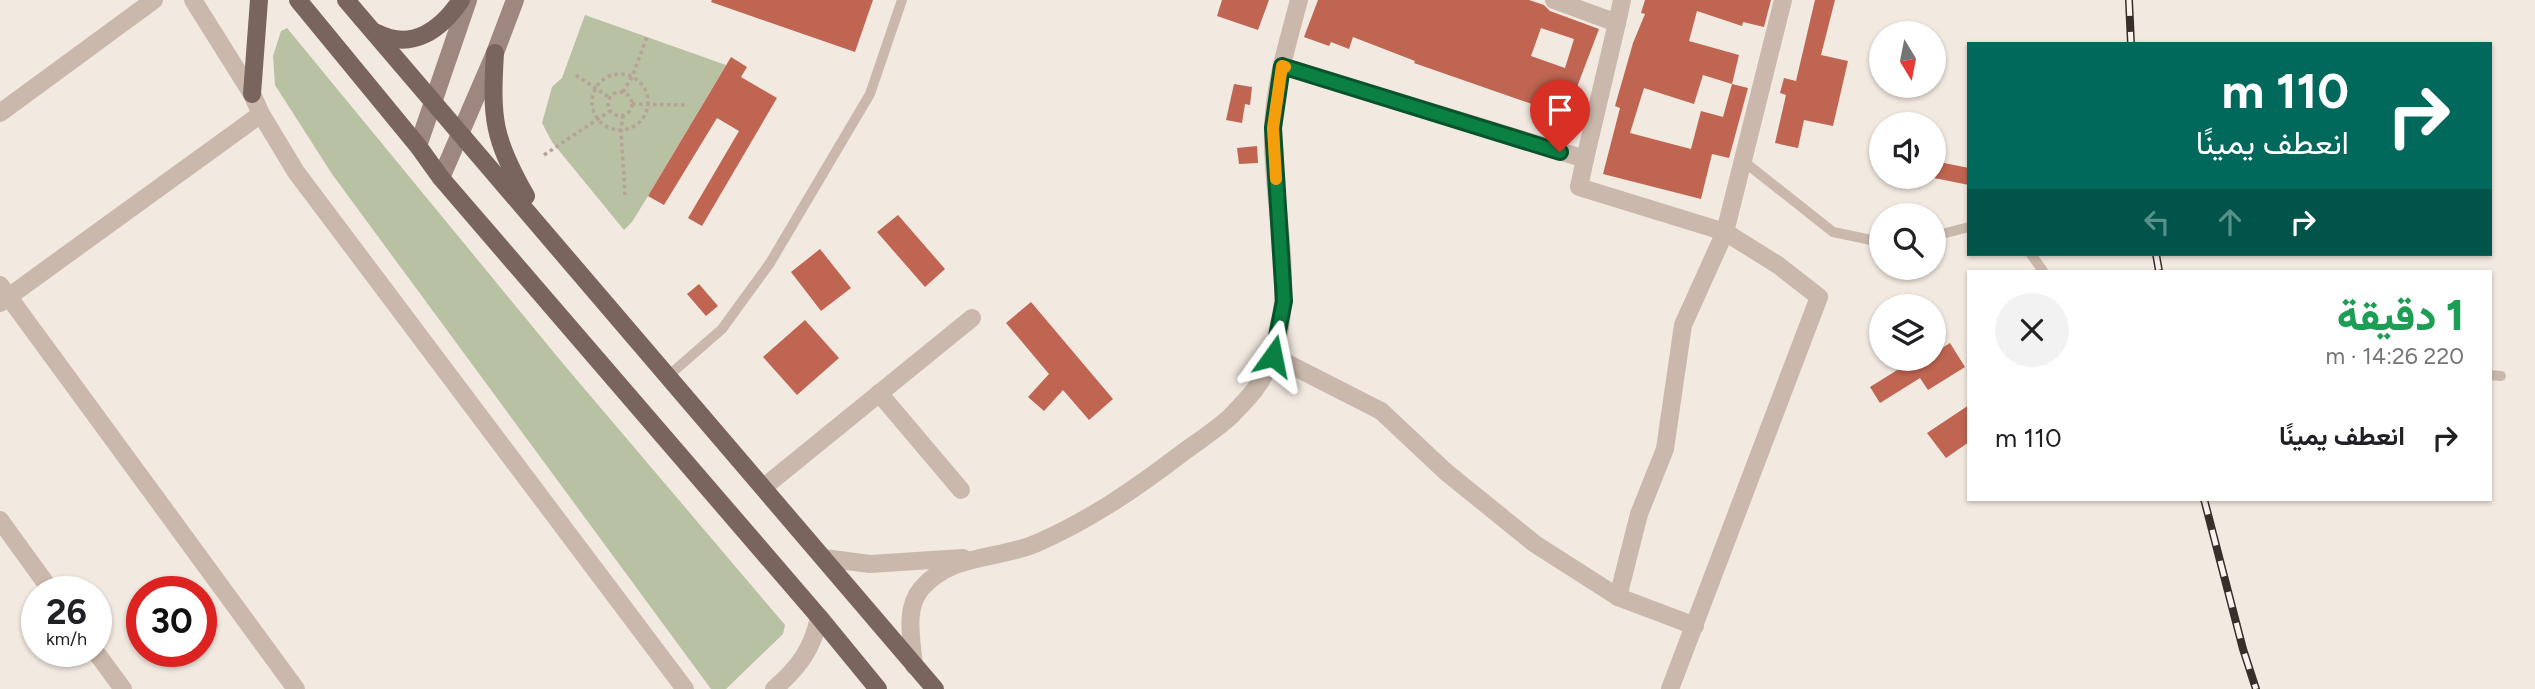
<!DOCTYPE html>
<html lang="ar">
<head>
<meta charset="utf-8">
<style>
	:root { --surface:#fff; --page:#f2f2f2; --text:#202124; --muted:#757577 }
	body { margin:0; font-family:Figtree,Vazirmatn,sans-serif; background:var(--page); color:var(--text); direction:rtl; height:100vh; display:flex; flex-direction:column; font-size:26px; white-space:nowrap }
	* { box-sizing:border-box; margin:0 }
	p { font-size:23px; color:var(--muted) }
	.icon { flex:none; width:38px; height:38px; fill:none; stroke:currentColor; stroke-width:2; stroke-linecap:round; stroke-linejoin:round }
	.map { position:relative; flex:1; overflow:hidden; direction:ltr }
	.drawer { position:absolute; left:1967px; top:270px; width:525px; height:231px; display:flex; flex-direction:column; background:var(--surface); border-radius:0px; box-shadow:0 2px 5px #0004; direction:rtl }
	.drawer>* { flex:none }
	.guide { position:absolute; left:1967px; top:42px; width:525px; height:214px; border-radius:0px; box-shadow:0 2px 5px #0004; direction:rtl; background:#00695c; color:#fff; overflow:hidden }
	.needle { width:46px; rotate:170deg }
	.fabs { position:absolute; left:1869px; top:21px; display:grid; gap:14px }
	.fabs a { display:grid; place-items:center; width:77px; height:77px; border-radius:50%; background:var(--surface); box-shadow:0 2px 5px #0004; font-size:35px }
	.speed { position:absolute; left:21px; top:576px; display:flex; gap:14px; font-size:35px; font-weight:700; text-align:center }
	.speed>* { display:grid; place-content:center; width:91px; height:91px; border-radius:50%; background:var(--surface); box-shadow:0 2px 5px #0004; line-height:1 }
	.speed small { font-size:18px; font-weight:400 }
	.speed .limit { border:10px solid #d22; background:#fff; color:#111 }
	.pin { position:absolute; display:grid; place-items:center; width:60px; height:60px; color:#fff; margin:-72px -30px; border-radius:50% 50% 50% 0; rotate:-45deg; box-shadow:0 0 7px #0007 }
	.pin .icon { rotate:45deg }
	.me { position:absolute; width:77px; margin:-38px; rotate:12deg; stroke-linejoin:round; filter:drop-shadow(0 0 5px #0008) }
	.turn { display:flex; align-items:center; gap:24px; height:147px; padding:0 28px; font-size:32px }
	.turn .icon { width:91px; height:91px; stroke-width:2.5 }
	.turn b { display:block; font-size:49px; line-height:60px }
	.lanes { display:flex; align-items:center; height:66px; padding:0 28px; background:#0003; justify-content:center; gap:35px; direction:ltr }
	.lanes .off { opacity:.35 }
	.round { display:grid; place-items:center; flex:none; width:74px; height:74px; border-radius:37px; background:var(--page) }
	.overview { display:flex; align-items:center; justify-content:space-between; height:119px; padding:0 28px }
	h1 { font-size:42px; font-weight:800; line-height:52px; color:#1e9e55 }
	ul { padding:0; list-style:none }
	li { display:flex; align-items:center; gap:21px; height:98px; padding:0 28px }
	li div { flex:1 }
	li b { display:block; font-size:26px }
	li em { font-style:normal }
	.map>svg:first-child { display:block }
	.green { fill:#b8c1a1 }
	.building { fill:#bf6551; fill-rule:evenodd }
	.lines { fill:none; stroke-linecap:round; stroke-linejoin:round }
	.path { stroke:#b6a297; stroke-width:3.5; stroke-dasharray:3.5 3.5; stroke-linecap:butt }
	.service { stroke:#cab8ac; stroke-width:10 }
	.minor { stroke:#cab8ac; stroke-width:18 }
	.tertiary { stroke:#cab8ac; stroke-width:18 }
	.secondary { stroke:#9e877e; stroke-width:18 }
	.primary { stroke:#79655d; stroke-width:18 }
	.rail-casing { stroke:#382e2b; stroke-width:8 }
	.rail { stroke:#faf3ed; stroke-width:5; stroke-dasharray:16; stroke-linecap:butt }
	.route-casing { stroke:#07532c; stroke-width:18 }
	.route { stroke:#0b8043; stroke-width:12 }
	.slow { stroke:#f59e0b; stroke-width:12 }
</style>
</head>
<body>
<div class="map">
<svg width="2535" height="689" viewBox="0 0 2535 689">
	<rect width="100%" height="100%" fill="#f2e9e0"/>
	<g class="green">
		<path d="M 585,15 L 726,65 L 648,196 L 632,222 L 624,230 L 552,142 L 542,123 L 552,87 L 562,78 Z"/>
		<path d="M 287,28 L 560,360 L 785,625 L 783,634 L 726,689 L 711,689 L 332,174 L 275,85 L 273,56 L 281,31 Z"/>
	</g>
	<g class="building">
		<path d="M 712,0 L 873,0 L 855,52 L 711,2 Z"/>
		<path d="M 1222,0 L 1269,0 L 1258,30 L 1217,16 Z"/>
		<path d="M 1318,0 L 1529,0 L 1544,5 L 1550,11 L 1599,29 L 1566,116 L 1414,63 L 1415,61 L 1353,37 L 1349,49 L 1331,42 L 1329,46 L 1304,37 ZM 1541,28 L 1574,39 L 1565,68 L 1531,56 Z"/>
		<path d="M 1645,0 L 1771,0 L 1764,27 L 1743,22 L 1742,26 L 1697,11 L 1689,41 L 1739,55 L 1732,84 L 1748,88 L 1729,158 L 1712,154 L 1701,199 L 1603,174 L 1620,108 L 1615,106 L 1633,43 L 1645,14 L 1641,13 ZM 1703,75 L 1732,84 L 1723,117 L 1701,111 L 1691,149 L 1630,133 L 1644,88 L 1694,104 Z"/>
		<path d="M 1815,0 L 1835,0 L 1821,55 L 1848,61 L 1833,126 L 1804,120 L 1798,148 L 1775,143 L 1786,95 L 1780,93 L 1784,78 L 1796,81 Z"/>
		<path d="M 731,57 L 747,67 L 741,77 L 777,98 L 702,226 L 688,218 L 739,131 L 717,118 L 664,205 L 648,196 Z"/>
		<path d="M 1234,84 L 1252,87 L 1250,105 L 1245,104 L 1242,123 L 1226,120 Z"/>
		<path d="M 1257,146 L 1258,163 L 1239,164 L 1237,148 Z"/>
		<path d="M 1934,161 L 1969,168 L 1969,185 L 1934,178 Z"/>
		<path d="M 898,215 L 945,269 L 925,287 L 877,232 Z"/>
		<path d="M 820,249 L 851,288 L 821,311 L 791,272 Z"/>
		<path d="M 699,284 L 718,306 L 706,316 L 687,294 Z"/>
		<path d="M 1031,302 L 1113,399 L 1089,420 L 1063,390 L 1044,411 L 1028,397 L 1049,374 L 1006,323 Z"/>
		<path d="M 805,320 L 839,358 L 797,395 L 763,357 Z"/>
		<path d="M 1950,343 L 1965,367 L 1928,390 L 1920,378 L 1880,403 L 1870,387 L 1915,359 L 1934,359 L 1934,353 Z"/>
		<path d="M 1969,405 L 1969,442 L 1946,458 L 1927,433 Z"/>
	</g>
	<g class="lines">
		<g class="path">
			<circle cx="620" cy="102" r="28"/>
			<path d="M 576,75 L 610,98"/>
			<path d="M 623,92 L 632,77 L 647,37"/>
			<circle cx="620" cy="104" r="12"/>
			<path d="M 632,104 L 688,105"/>
			<path d="M 623,115 L 621,130 L 625,195"/>
			<path d="M 544,155 L 610,111"/>
		</g>
		<g class="service">
			<path d="M 1742,160 L 1833,232 L 1881,242"/>
			<path d="M 1934,236 L 1969,227"/>
			<path d="M 2031,254 L 2043,271"/>
			<path d="M 2490,375 L 2501,376"/>
			<path d="M 667,377 L 722,329 L 770,263 L 870,94 L 902,0"/>
		</g>
		<g class="minor">
			<path d="M 193,0 L 252,94 L 261,114 L 296,172 L 685,689"/>
			<path d="M 1554,0 L 1617,23 L 1622,0"/>
			<path d="M 1282,66 L 1585,159 L 1579,187 L 1725,232 L 1778,265 L 1819,297 L 1670,689"/>
			<path d="M 0,113 L 154,0"/>
			<path d="M 1585,159 L 1617,23"/>
			<path d="M 0,285 L 296,689"/>
			<path d="M 0,303 L 261,114"/>
			<path d="M 1273,356 L 1381,411 L 1446,472 L 1535,544 L 1618,597"/>
			<path d="M 879,393 L 961,490"/>
			<path d="M 764,487 L 972,318"/>
			<path d="M 0,520 L 52,592"/>
			<path d="M 824,558 L 870,564 L 963,558"/>
			<path d="M 1695,626 L 1618,597 L 1639,514 L 1665,449 L 1683,325 L 1725,232 L 1783,0"/>
			<path d="M 95,651 L 123,689"/>
			<path d="M 914,666 C 912,641 904,609 921,589 C 951,553 999,560 1037,543 C 1090,520 1135,489 1181,454 C 1197,442 1216,430 1231,416 C 1239,407 1249,398 1256,388 C 1307,319 1270,209 1273,129 C 1274,86 1288,42 1299,0"/>
		</g>
		<path class="tertiary" d="M 774,689 C 798,668 813,649 819,617"/>
		<g class="secondary">
			<path d="M 418,146 L 468,0"/>
			<path d="M 441,178 L 495,53 L 515,0"/>
		</g>
		<g class="primary">
			<path d="M 298,0 L 418,146 L 441,178 L 819,617 L 878,689"/>
			<path d="M 346,0 L 935,689"/>
			<path d="M 377,33 C 412,51 441,30 461,0"/>
			<path d="M 495,53 C 491,119 493,138 526,196"/>
			<path d="M 252,94 L 259,0"/>
		</g>
		<g class="rail-casing">
			<g id="rail">
				<path d="M 2129,0 L 2131,44"/>
				<path d="M 2156,254 L 2159,271"/>
				<path d="M 2204,499 L 2243,649 L 2256,689"/>
			</g>
		</g>
		<use href="#rail" class="rail"/>
	</g>
	<g class="lines">
		<g class="route-casing">
			<path id="route" d="M 1273,356 L 1284,301 L 1273,128 L 1282,66 L 1560,152"/>
		</g>
		<use href="#route" class="route"/>
		<path class="slow" d="M 1276,179 L 1273,128 L 1282,66 L 1285,67"/>
	</g>
</svg>
<div class="fabs">
<a><svg class="needle" viewBox="-14 -14 28 28"><path d="M0-13l5 13h-10z" fill="#e53935"/><path d="M0 13l5-13h-10z" fill="#757577"/></svg></a>
<a><svg class="icon" aria-label="sound" viewBox="0 0 24 24"><path d="M4 9h4l5-4v14l-5-4H4zM17 9q2 3 0 6"/></svg></a>
<a><svg class="icon" aria-label="search" viewBox="0 0 24 24"><circle cx="10" cy="10" r="6"/><path d="M15 15l6 6"/></svg></a>
<a><svg class="icon" aria-label="layers" viewBox="0 0 24 24"><path d="M12 4l9 5-9 5-9-5zM3 14l9 5 9-5"/></svg></a>
</div>
<div class="speed"><div>26<small>km/h</small></div><div class="limit">30</div></div>
<div class="pin" style="left:1560px;top:152px;background:#d93025"><svg class="icon" aria-label="arrive" viewBox="0 0 24 24"><path d="M6 21V4h12l-3 4 3 4H6"/></svg></div>
<svg class="me" style="left:1273px;top:356px" viewBox="-20 -20 40 40"><path d="M0-17L14 15 0 8-14 15z" fill="#0b8043" stroke="#fff" stroke-width="4"/></svg>
<div class="guide">
<div class="turn"><svg class="icon" aria-label="right" viewBox="0 0 24 24"><path d="M7 20v-9h11M14 6l5 5-5 5"/></svg><div><b>110 m</b>انعطف يمينًا</div></div>
<div class="lanes"><svg class="icon off" aria-label="left" viewBox="0 0 24 24"><path d="M17 20v-9H6M10 6l-5 5 5 5"/></svg><svg class="icon off" aria-label="ahead" viewBox="0 0 24 24"><path d="M12 20V5M6 11l6-6 6 6"/></svg><svg class="icon" aria-label="right" viewBox="0 0 24 24"><path d="M7 20v-9h11M14 6l5 5-5 5"/></svg></div>
</div>
<section class="drawer">
<div class="overview"><div><h1>1 دقيقة</h1><p>220 m · 14:26</p></div><a class="round"><svg class="icon" aria-label="close" viewBox="0 0 24 24"><path d="M6 6l12 12M18 6L6 18"/></svg></a></div>
<ul>
<li><svg class="icon" aria-label="right" viewBox="0 0 24 24"><path d="M7 20v-9h11M14 6l5 5-5 5"/></svg><div><b>انعطف يمينًا</b></div><em>110 m</em></li>
</ul>
</section>
</div>
</body>
</html>
